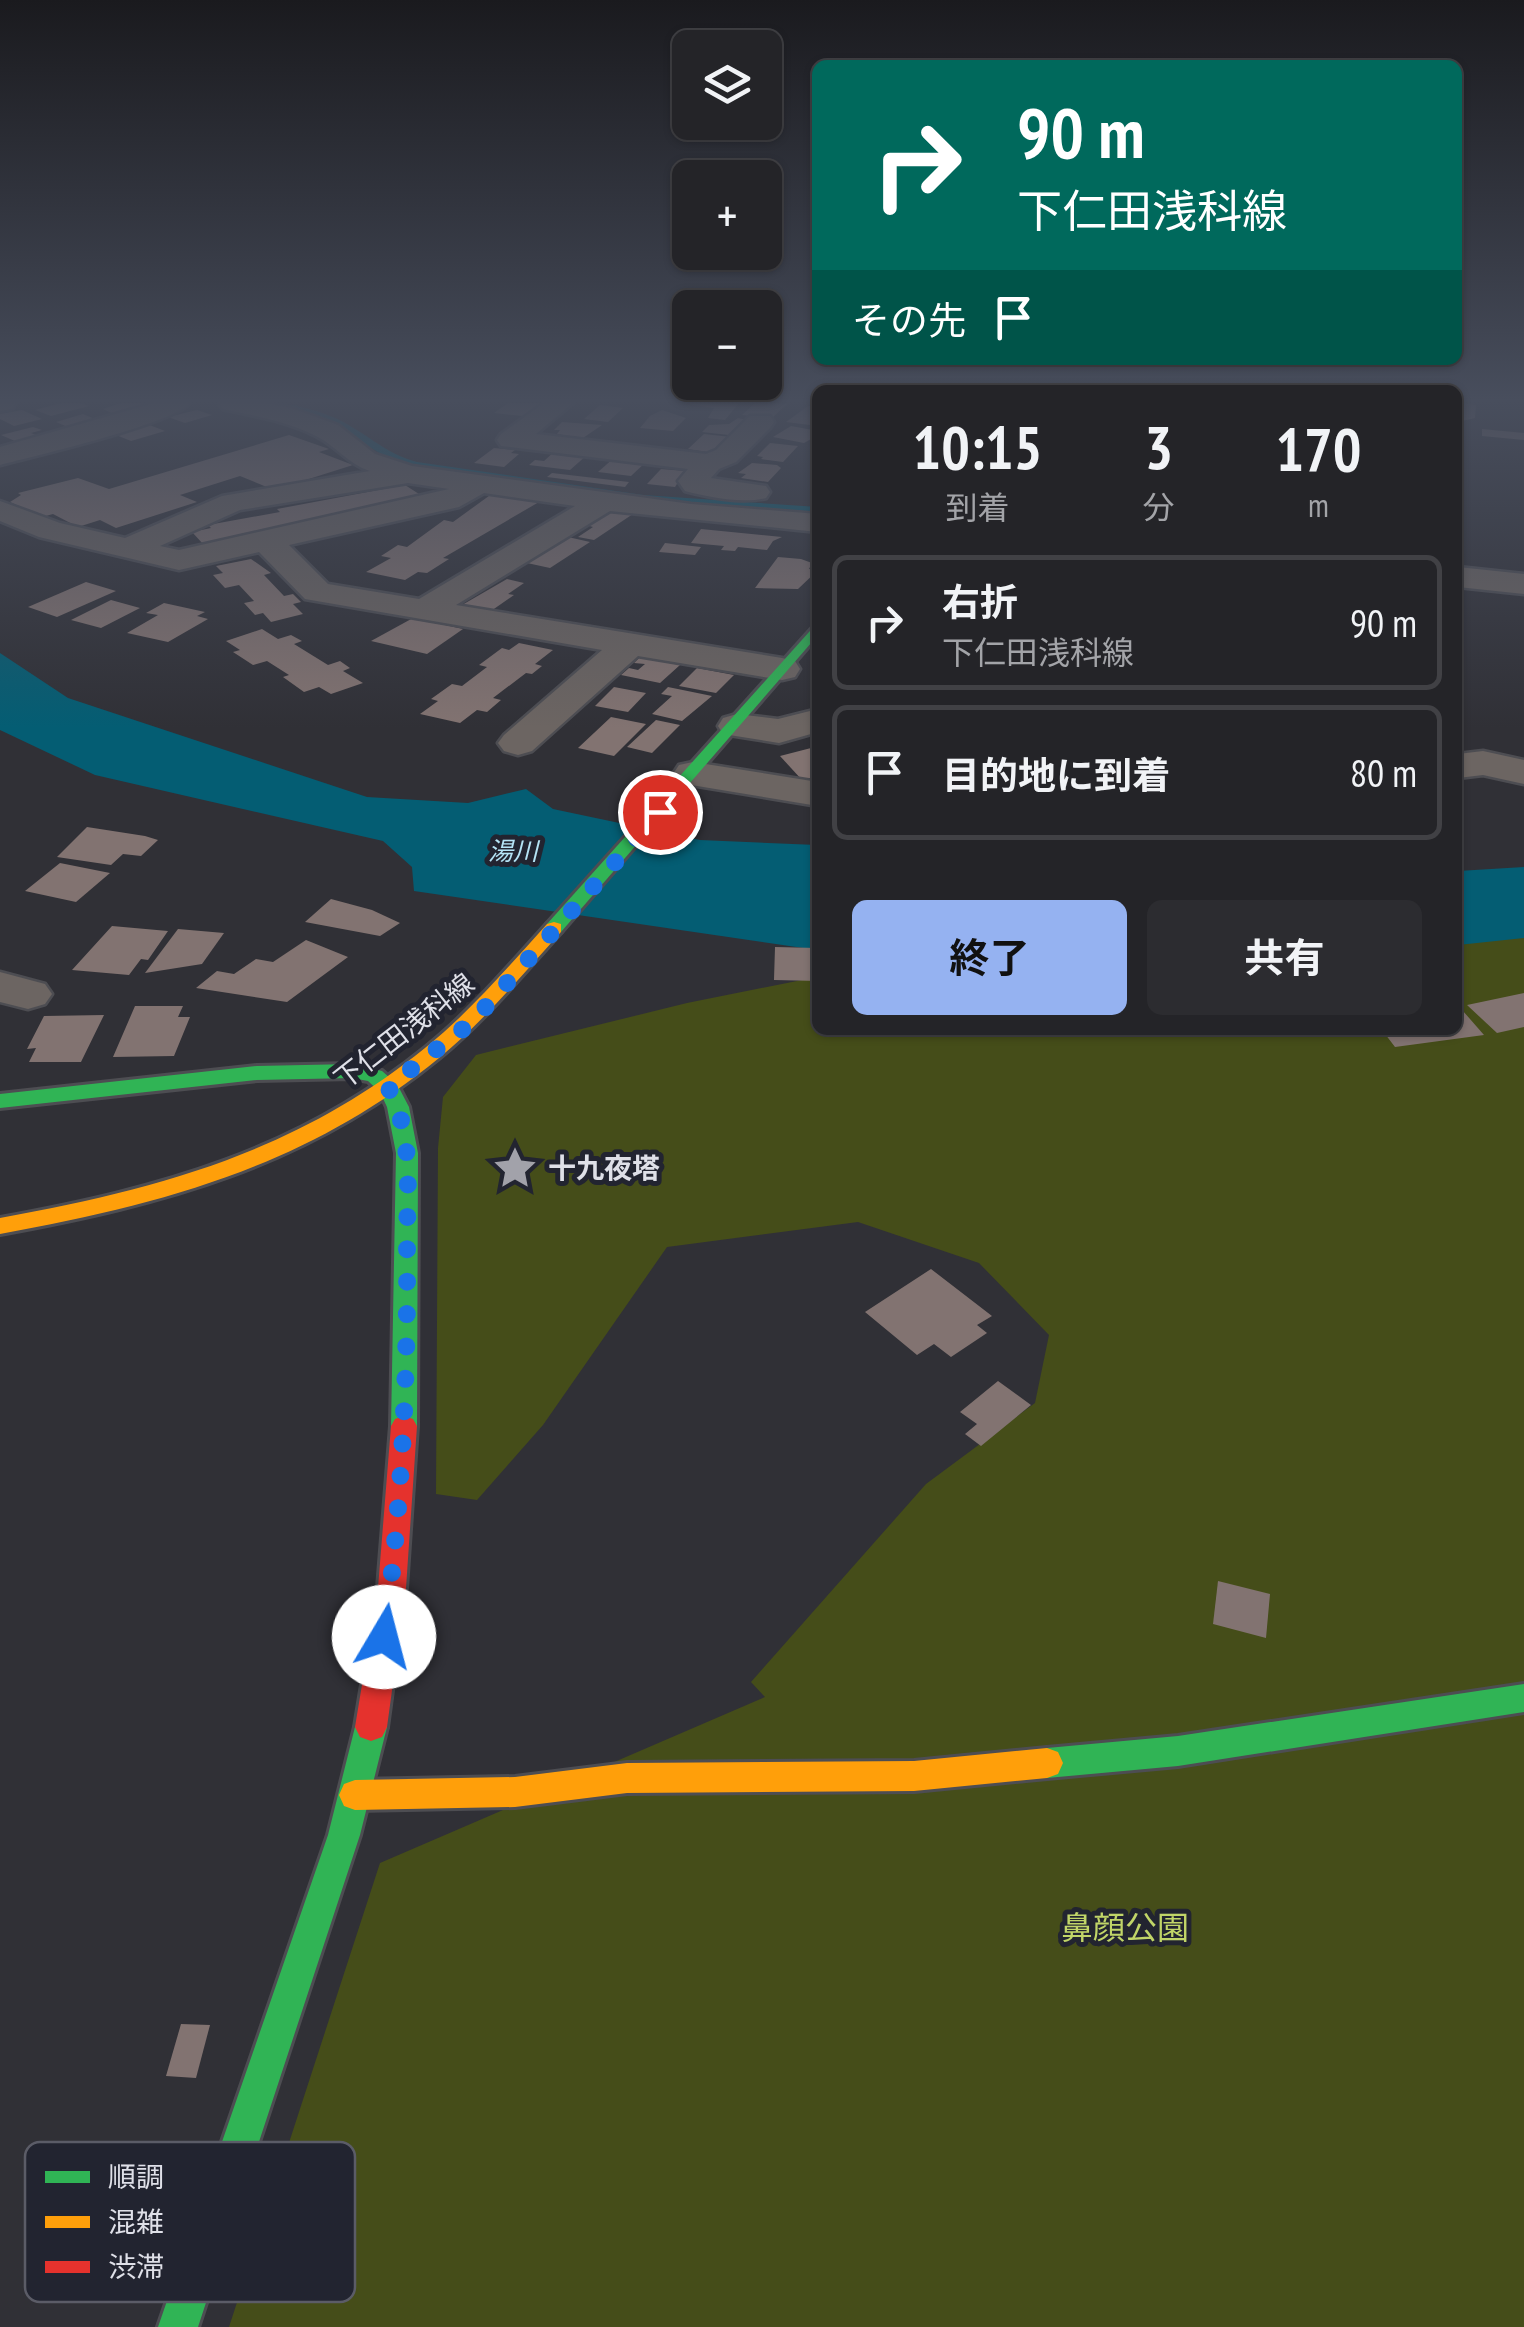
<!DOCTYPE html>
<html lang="ja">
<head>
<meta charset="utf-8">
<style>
	:root { --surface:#242428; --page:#2c2c30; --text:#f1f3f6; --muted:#a3a4a8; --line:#414145; --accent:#95b2f1 }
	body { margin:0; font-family:"PT Sans Narrow","Noto Sans JP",sans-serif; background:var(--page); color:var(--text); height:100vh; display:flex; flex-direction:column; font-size:38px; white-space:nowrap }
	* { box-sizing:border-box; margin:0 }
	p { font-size:32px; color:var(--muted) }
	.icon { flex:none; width:55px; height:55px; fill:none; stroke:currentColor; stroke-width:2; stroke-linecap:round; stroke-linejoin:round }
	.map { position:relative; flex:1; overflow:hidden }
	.sheet { position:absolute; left:812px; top:385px; width:650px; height:650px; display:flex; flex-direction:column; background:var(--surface); border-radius:15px; box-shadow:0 2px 8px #0004,0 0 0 2px var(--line) }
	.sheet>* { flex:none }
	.banner { position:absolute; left:812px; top:60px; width:650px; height:305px; border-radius:15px; box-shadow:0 2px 8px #0004,0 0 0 2px var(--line); background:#00695c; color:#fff; overflow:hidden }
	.controls { position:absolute; left:672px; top:30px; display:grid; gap:20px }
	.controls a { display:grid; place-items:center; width:110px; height:110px; border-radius:15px; background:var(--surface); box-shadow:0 2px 8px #0004,0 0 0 2px var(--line); font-size:50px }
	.pin { position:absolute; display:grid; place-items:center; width:85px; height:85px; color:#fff; margin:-42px; border:5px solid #fff; border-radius:50%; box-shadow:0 2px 10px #0007 }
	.me { position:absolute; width:110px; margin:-55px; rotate:8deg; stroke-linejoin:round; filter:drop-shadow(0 0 8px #0008) }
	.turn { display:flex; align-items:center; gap:35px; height:210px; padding:0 40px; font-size:45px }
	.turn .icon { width:130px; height:130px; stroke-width:2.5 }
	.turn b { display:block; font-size:70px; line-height:85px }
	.then { display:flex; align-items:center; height:95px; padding:0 40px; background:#0003; gap:20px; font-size:38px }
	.eta { display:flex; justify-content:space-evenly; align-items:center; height:170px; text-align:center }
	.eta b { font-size:60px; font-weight:700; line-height:70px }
	.primary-button { display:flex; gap:20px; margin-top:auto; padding:20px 40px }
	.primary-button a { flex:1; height:115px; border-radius:15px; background:var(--accent); color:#111; font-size:40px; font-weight:700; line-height:115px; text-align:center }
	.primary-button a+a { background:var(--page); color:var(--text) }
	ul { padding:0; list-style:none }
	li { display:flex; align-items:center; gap:30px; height:135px; margin:0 20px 15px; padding:0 20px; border:5px solid var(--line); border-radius:15px }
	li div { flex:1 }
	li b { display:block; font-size:38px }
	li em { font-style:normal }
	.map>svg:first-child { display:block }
	.green { fill:#454d19 }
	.water { fill:#045d73 }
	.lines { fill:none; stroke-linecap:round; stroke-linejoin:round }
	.stream { fill:#045d73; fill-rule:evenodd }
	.building { fill:#827371 }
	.street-casing { stroke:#4d4d52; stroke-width:5 }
	.fast-casing { stroke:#4d4d52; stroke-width:6 }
	.slow-casing { stroke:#4d4d52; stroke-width:6 }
	.jam-casing { stroke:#4d4d52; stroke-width:6 }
	.street { fill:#6c6562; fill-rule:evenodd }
	.fast { fill:#30b455; fill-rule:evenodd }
	.slow { fill:#ff9f0a; fill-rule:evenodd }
	.jam { fill:#e5322d; fill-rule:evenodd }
	.route { stroke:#1a73e8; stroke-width:18; stroke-dasharray:0 32.4 }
	.labels { text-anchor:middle; stroke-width:10; stroke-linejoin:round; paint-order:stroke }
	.far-water-label { font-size:25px; font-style:italic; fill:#b5e4f6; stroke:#222430 }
	.street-label { font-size:28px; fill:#dfe0e8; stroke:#222430 }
	.poi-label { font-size:28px; font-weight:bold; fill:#dfe0e8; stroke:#222430; text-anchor:start }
	.near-park-label { font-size:32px; fill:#c1d568; stroke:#222430 }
	.key { fill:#222430; stroke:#5b5c67; stroke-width:2.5 }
	.key-label { font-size:28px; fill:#dfe0e8 }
</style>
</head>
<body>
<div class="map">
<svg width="1524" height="2327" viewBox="0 0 1524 2327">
	<rect width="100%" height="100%" fill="#303036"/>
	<path class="green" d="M 1524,929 L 1524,2327 L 229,2327 L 380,1863 L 765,1697 L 751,1682 L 926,1484 L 1035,1403 L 1049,1335 L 979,1263 L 858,1222 L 667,1247 L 543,1425 L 477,1500 L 436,1494 L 438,1148 L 443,1097 L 476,1055 L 687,1003 L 817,977 L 818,1030 L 1458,1030 L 1458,936 Z"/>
	<g class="water">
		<path d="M 0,653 L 68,698 L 367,797 L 468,803 L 526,789 L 553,809 L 700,840 L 817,845 L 817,950 L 414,891 L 412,867 L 383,841 L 95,775 L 0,730 Z"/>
		<path d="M 1524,867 L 1524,938 L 1458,945 L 1458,871 Z"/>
	</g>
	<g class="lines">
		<path class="stream" d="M 272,403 C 290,403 316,410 333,417 C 363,430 385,454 417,462 L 643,495 L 818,507 L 818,512 L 643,499 L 417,466 L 392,461 L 328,421 Z"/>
	</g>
	<g class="building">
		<path d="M 61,403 L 80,403 L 89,406 L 51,416 L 35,410 Z"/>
		<path d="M 121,403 L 162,403 L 162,404 L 118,416 L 103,409 Z"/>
		<path d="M 508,403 L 549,403 L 532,417 L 494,413 Z"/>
		<path d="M 681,403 L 739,403 L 725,420 L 708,418 L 714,408 Z"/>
		<path d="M 755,403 L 777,403 L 787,404 L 772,418 L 742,415 Z"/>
		<path d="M 1458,403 L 1476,405 L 1475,418 L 1458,422 Z"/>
		<path d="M 600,405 L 623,408 L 608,422 L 584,419 Z"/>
		<path d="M 808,406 L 818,407 L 818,426 L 786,422 Z"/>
		<path d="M 22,410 L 42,419 L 14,426 L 0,419 L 0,414 Z"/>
		<path d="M 197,410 L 212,415 L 185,423 L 168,417 Z"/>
		<path d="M 662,410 L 686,418 L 673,431 L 640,428 L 650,416 Z"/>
		<path d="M 83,414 L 102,422 L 75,430 L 56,422 Z"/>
		<path d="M 738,418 L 751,421 L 738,436 L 702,432 L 709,425 L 729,424 Z"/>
		<path d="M 562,422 L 602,425 L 583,438 L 557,434 L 560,430 L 554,430 Z"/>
		<path d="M 147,424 L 165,431 L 131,441 L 116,435 Z"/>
		<path d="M 791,426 L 818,431 L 818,435 L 804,443 L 773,437 Z"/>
		<path d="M 33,427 L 42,430 L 31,433 L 43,438 L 22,444 L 1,435 Z"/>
		<path d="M 1482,429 L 1524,433 L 1524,440 L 1482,436 Z"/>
		<path d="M 704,434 L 731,437 L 714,453 L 688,449 Z"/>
		<path d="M 289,435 L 329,449 L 319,452 L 353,465 L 274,490 L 240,476 L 180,495 L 197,502 L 116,528 L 100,520 L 78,527 L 53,514 L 42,517 L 10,502 L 21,495 L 18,493 L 78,478 L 109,489 Z"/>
		<path d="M 770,443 L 798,446 L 783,462 L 761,459 L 763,457 L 757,456 Z"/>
		<path d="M 494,448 L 515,450 L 511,453 L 519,454 L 504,467 L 474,463 Z"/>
		<path d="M 555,451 L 587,455 L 570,470 L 529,465 L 535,460 L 544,461 Z"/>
		<path d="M 615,457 L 647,461 L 631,476 L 598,472 Z"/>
		<path d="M 752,463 L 777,465 L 781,468 L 768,482 L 741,478 L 746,474 L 738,473 Z"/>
		<path d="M 661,469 L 685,471 L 675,487 L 647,484 Z"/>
		<path d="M 552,473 L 629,482 L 625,487 L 547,477 Z"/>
		<path d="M 405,485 L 419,494 L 228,541 L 203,544 L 192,532 L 211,528 L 208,525 L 280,512 L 277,509 Z"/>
		<path d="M 493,493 L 539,502 L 443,558 L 449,559 L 427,573 L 418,572 L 405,580 L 366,572 L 391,558 L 381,556 L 398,545 L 407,547 L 444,520 L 453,522 Z"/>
		<path d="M 610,510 L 633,514 L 594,540 L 578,537 L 593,527 L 586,525 Z"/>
		<path d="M 701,529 L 782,537 L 773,541 L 767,550 L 738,547 L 735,551 L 721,550 L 724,546 L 691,543 Z"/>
		<path d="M 568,537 L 590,542 L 550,568 L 527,563 Z"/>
		<path d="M 665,543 L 701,547 L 695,555 L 659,552 Z"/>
		<path d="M 778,557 L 801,559 L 812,563 L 809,569 L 818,570 L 798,589 L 755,588 Z"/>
		<path d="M 251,559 L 271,573 L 264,575 L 284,596 L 293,594 L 301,602 L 293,604 L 303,614 L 271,622 L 263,613 L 255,615 L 244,603 L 254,601 L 239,585 L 225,588 L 213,575 L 223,573 L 216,566 Z"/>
		<path d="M 507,579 L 524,583 L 508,594 L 514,595 L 491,611 L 462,605 Z"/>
		<path d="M 86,582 L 116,591 L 57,617 L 28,607 Z"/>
		<path d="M 111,600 L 140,608 L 101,628 L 71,620 Z"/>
		<path d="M 164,603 L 205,612 L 197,616 L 208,619 L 168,642 L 127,633 L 158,615 L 146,613 Z"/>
		<path d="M 413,618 L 463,629 L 427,654 L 371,641 Z"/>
		<path d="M 262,629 L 278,639 L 291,635 L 302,641 L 294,644 L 328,665 L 340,661 L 350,668 L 343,671 L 363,683 L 331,694 L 319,687 L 304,692 L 283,677 L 289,675 L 267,661 L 253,665 L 233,652 L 240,650 L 226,641 Z"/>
		<path d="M 519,643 L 553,650 L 535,664 L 542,666 L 532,674 L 526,673 L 493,698 L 501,700 L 487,712 L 477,710 L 460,723 L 420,714 L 438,701 L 431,699 L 452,684 L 462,686 L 487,667 L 479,665 L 502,648 L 509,650 Z"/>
		<path d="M 640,657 L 680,665 L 660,683 L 621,675 L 629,668 L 638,670 L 645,664 L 634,663 Z"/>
		<path d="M 697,668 L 734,675 L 716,693 L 679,686 Z"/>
		<path d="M 614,687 L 646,693 L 628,712 L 595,706 Z"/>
		<path d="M 668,687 L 712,696 L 682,721 L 652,714 L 672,696 L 661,694 Z"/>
		<path d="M 611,717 L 646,724 L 614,756 L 578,748 Z"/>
		<path d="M 656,720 L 680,725 L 652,753 L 627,747 Z"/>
		<path d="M 811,748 L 818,753 L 818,776 L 802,780 L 780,756 Z"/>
		<path d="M 87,827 L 145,836 L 158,840 L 141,856 L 123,854 L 111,865 L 57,857 Z"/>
		<path d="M 60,863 L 110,873 L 76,902 L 25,891 Z"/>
		<path d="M 331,899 L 372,910 L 400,923 L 380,936 L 305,922 Z"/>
		<path d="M 112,926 L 168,931 L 148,960 L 141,959 L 129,975 L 72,970 Z"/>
		<path d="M 178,929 L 224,933 L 202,964 L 145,973 Z"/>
		<path d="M 306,940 L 348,957 L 287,1002 L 196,988 L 217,971 L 234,974 L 256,959 L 273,962 Z"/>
		<path d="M 775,947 L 818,948 L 818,981 L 774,980 Z"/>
		<path d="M 1524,993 L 1524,1027 L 1497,1033 L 1467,1005 Z"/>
		<path d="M 428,1003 L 439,1007 L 415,1024 L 405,1019 Z"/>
		<path d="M 135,1006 L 183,1006 L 178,1017 L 190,1017 L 174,1056 L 113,1057 Z"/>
		<path d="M 1458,1011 L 1463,1011 L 1484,1035 L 1395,1047 L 1382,1030 L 1458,1030 Z"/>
		<path d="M 104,1015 L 81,1062 L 29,1062 L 36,1048 L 27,1049 L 44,1016 Z"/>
		<path d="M 931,1269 L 992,1316 L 977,1325 L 987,1333 L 951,1357 L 934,1344 L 917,1355 L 865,1312 Z"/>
		<path d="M 998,1381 L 1031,1405 L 981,1446 L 965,1434 L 977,1424 L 960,1412 Z"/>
		<path d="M 1218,1581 L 1270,1594 L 1266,1638 L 1213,1624 Z"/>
		<path d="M 181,2024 L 210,2025 L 196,2078 L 166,2076 Z"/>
	</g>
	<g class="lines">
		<g class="street-casing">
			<g id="street">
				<path d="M 0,403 L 16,403 L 12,409 L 0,411 Z"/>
				<path d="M 154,403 L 190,403 C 173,424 34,456 0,465 L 0,447 Z"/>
				<path d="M 219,403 L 266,403 L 291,408 L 338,425 L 375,454 L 412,466 L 691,504 L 818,514 L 818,532 L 610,511 L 456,605 L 782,658 L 795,661 L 800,669 L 795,677 L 782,680 L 638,656 L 532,751 L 518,755 L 504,751 L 498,743 L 504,735 L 602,650 L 305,599 L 259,552 L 179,570 L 39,537 L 0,521 L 0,501 L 60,523 L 125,538 L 222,496 L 370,471 C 348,464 336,446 316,436 C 287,421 254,416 223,409 ZM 408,483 L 449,489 L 179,550 L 160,546 L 240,510 ZM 484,493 L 575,506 L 419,599 L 328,584 L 289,545 L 459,507 Z"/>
				<path d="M 544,403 L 573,403 L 536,434 L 706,454 L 716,450 L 750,416 L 770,416 L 774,422 L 770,428 L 736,462 L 719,469 L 711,478 L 766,486 L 770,492 L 766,498 C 742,504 708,497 685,491 L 678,481 L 688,469 L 501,446 L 497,440 L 501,434 Z"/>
				<path d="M 1458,567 L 1524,574 L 1524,594 L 1458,587 Z"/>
				<path d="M 818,709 L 818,732 L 779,743 L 723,734 L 718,726 L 723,718 L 737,714 L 778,719 Z"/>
				<path d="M 1483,751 L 1524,760 L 1524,784 L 1483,775 L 1458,778 L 1458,754 Z"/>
				<path d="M 693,762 L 818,782 L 818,806 L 679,783 L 673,774 L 679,765 Z"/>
				<path d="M 0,972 L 45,984 L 52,994 L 45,1004 L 28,1009 L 0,1002 Z"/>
			</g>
		</g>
		<g class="fast-casing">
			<g id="fast">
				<path d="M 818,622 L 818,635 L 561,932 L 547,932 L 547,924 Z"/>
				<path d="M 352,1064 L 382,1071 L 397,1084 L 409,1107 L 418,1153 L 417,1426 L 413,1433 L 404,1436 L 395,1433 L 391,1426 L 396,1153 L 387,1107 L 380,1092 L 368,1081 L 352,1078 L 257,1080 L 0,1108 L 0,1094 L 257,1066 Z"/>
				<path d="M 1524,1684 L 1524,1712 L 1178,1766 L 1047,1778 L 1036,1774 L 1031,1763 L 1036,1752 L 1047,1748 L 1178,1736 Z"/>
				<path d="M 371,1713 L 382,1717 L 387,1727 L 360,1835 L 198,2327 L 158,2327 L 328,1835 L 355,1727 L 360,1717 Z"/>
			</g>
		</g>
		<g class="slow-casing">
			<g id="slow">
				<path d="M 554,922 L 561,924 L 561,932 C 522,975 484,1021 439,1058 C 307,1166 164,1204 0,1234 L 0,1218 C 159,1189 296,1152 425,1048 C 470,1012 508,967 547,924 Z"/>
				<path d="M 1047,1748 L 1058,1752 L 1063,1763 L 1058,1774 L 1047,1778 L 914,1791 L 627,1793 L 515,1807 L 355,1810 L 344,1806 L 339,1795 L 344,1784 L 355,1780 L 515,1777 L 627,1763 L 914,1761 Z"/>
			</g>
		</g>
		<g class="jam-casing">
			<path id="jam" d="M 404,1416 L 413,1419 L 417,1426 L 406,1588 L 387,1727 L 382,1737 L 371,1741 L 360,1737 L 355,1727 L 378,1588 L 391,1426 L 395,1419 Z"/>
		</g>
		<use href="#street" class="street"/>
		<use href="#fast" class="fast"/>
		<use href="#slow" class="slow"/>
		<use href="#jam" class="jam"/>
	</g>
	<linearGradient id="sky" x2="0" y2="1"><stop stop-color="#1a1a1e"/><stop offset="0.55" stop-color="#484e5d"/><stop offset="1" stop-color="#484e5d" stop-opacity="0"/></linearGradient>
	<rect width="1524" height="728" fill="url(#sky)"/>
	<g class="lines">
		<path class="route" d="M 384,1637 C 402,1506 408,1375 407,1243 C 407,1191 414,1134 388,1087 L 473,1021 L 660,812"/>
	</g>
	<defs>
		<g id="sight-bare" transform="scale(3.45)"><path d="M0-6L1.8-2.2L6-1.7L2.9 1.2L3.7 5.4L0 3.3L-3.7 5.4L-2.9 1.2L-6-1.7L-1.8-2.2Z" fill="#a2a2aa" stroke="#222430" stroke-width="2.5" paint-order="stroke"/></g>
	</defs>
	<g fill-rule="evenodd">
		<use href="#sight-bare" x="515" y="1168"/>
	</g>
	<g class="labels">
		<g class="far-water-label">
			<text x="513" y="860">湯川</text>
		</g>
		<g class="street-label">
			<text transform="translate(404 1031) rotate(-38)" y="10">下仁田浅科線</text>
		</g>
		<g class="poi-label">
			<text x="548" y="1178">十九夜塔</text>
		</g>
		<g class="near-park-label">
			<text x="1125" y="1939">鼻顔公園</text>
		</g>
	</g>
	<rect x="25" y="2142" width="330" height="160" rx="15" class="key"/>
	<rect x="45" y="2171" width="45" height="12" fill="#30b455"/>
	<rect x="45" y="2216" width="45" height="12" fill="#ff9f0a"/>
	<rect x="45" y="2261" width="45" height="12" fill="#e5322d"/>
	<g class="key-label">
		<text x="108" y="2187">順調</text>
		<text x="108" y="2232">混雑</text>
		<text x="108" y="2277">渋滞</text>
	</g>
</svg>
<div class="controls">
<a><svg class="icon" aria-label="layers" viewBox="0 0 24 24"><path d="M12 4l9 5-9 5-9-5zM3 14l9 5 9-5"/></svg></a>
<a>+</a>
<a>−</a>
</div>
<div class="pin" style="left:660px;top:812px;background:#d93025"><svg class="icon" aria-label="arrive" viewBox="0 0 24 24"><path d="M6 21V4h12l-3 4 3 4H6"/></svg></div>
<svg class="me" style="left:384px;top:1637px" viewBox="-20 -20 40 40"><circle r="19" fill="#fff"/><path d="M0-13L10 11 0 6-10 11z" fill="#1a73e8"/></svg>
<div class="banner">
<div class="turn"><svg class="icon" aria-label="right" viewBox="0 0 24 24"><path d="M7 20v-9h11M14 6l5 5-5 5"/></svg><div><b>90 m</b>下仁田浅科線</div></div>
<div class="then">その先<svg class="icon" aria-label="arrive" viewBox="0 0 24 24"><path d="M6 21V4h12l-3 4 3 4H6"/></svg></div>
</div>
<section class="sheet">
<div class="eta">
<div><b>10:15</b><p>到着</p></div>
<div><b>3</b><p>分</p></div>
<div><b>170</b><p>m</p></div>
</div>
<ul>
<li><svg class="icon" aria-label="right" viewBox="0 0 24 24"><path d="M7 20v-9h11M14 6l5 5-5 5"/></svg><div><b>右折</b><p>下仁田浅科線</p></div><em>90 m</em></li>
<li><svg class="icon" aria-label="arrive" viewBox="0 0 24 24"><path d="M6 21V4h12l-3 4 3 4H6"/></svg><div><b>目的地に到着</b></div><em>80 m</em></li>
</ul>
<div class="primary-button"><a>終了</a><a>共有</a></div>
</section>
</div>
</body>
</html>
